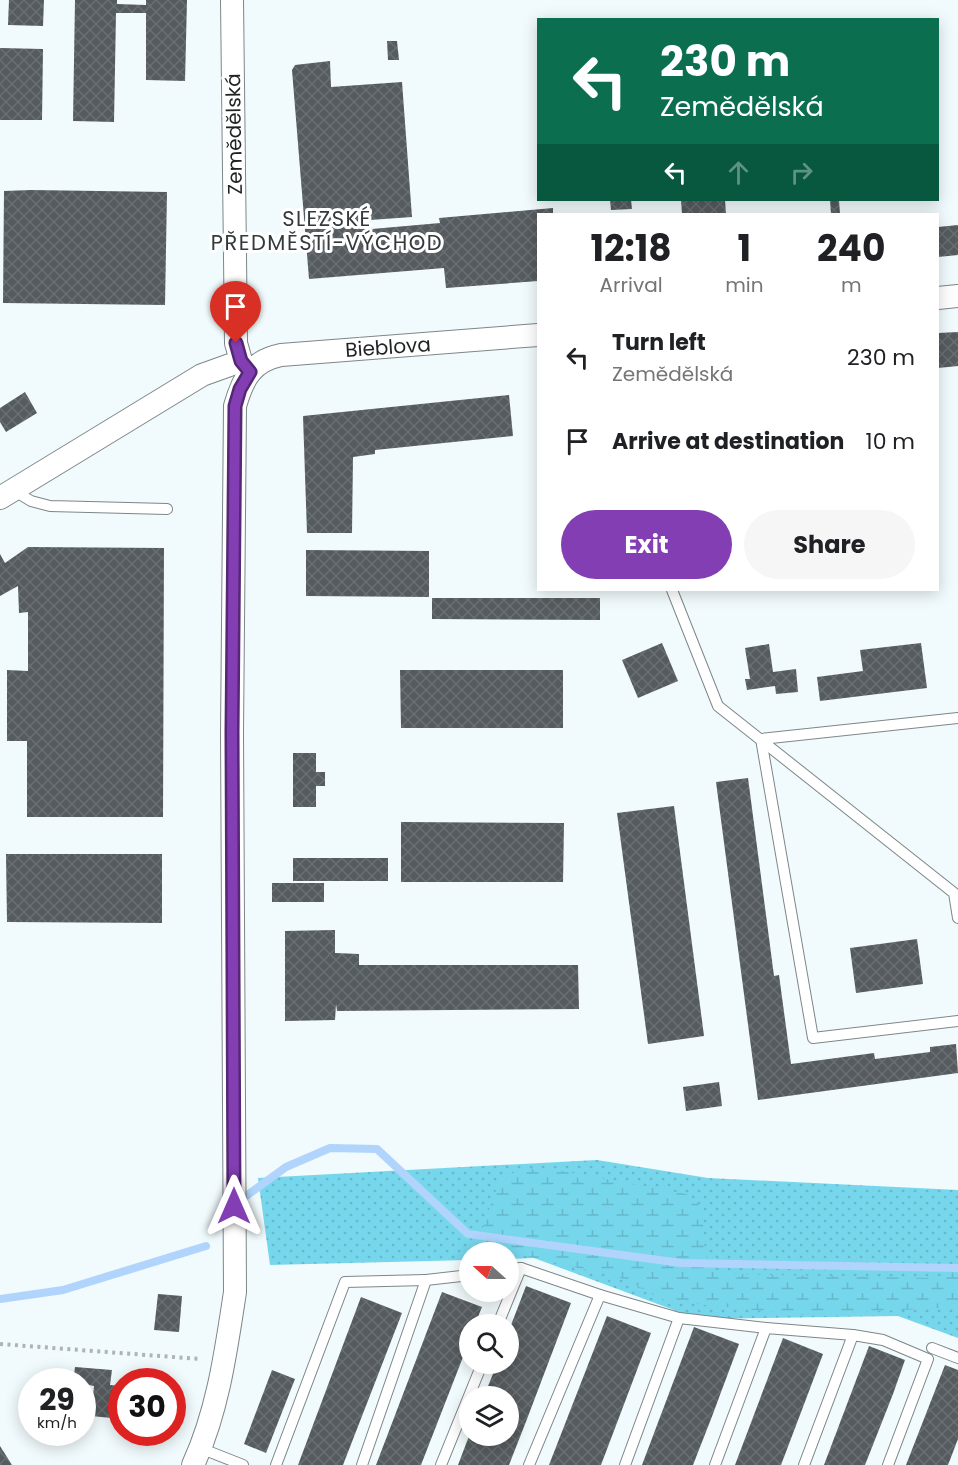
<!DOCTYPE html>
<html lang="en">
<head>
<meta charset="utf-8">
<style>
	:root { --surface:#fff; --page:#f6f6f6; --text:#202124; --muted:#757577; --accent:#823eb2 }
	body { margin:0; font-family:Poppins,sans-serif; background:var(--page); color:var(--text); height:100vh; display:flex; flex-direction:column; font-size:22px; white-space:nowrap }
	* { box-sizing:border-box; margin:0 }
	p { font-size:20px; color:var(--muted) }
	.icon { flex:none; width:33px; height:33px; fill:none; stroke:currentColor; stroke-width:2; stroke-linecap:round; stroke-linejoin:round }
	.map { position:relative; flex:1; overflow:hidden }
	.details { position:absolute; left:537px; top:213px; width:402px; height:378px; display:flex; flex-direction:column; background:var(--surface); border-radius:0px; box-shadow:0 3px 15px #0003 }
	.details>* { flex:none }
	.guide { position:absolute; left:537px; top:18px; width:402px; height:183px; border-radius:0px; box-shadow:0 3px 15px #0003; background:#0b6e4f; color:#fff; overflow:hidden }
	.needle { width:39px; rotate:291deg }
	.buttons { position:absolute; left:459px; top:1242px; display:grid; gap:12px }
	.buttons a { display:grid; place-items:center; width:60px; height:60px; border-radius:50%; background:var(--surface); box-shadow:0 3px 15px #0003; font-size:30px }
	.speed { position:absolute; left:18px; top:1368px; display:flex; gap:12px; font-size:30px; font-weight:700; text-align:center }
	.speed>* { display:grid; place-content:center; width:78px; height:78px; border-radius:50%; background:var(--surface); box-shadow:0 3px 15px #0003; line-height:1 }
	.speed small { font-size:15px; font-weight:400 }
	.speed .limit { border:9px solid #d22; background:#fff; color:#111 }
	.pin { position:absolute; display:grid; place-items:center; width:51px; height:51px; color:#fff; margin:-62px -26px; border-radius:50% 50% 50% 0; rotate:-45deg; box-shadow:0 0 6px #0007 }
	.pin .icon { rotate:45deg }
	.me { position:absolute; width:66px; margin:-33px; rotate:0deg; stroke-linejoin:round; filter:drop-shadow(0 0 4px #0008) }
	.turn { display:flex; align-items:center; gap:21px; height:126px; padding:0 24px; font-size:27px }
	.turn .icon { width:78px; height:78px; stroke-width:2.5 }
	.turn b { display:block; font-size:42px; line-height:51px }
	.lanes { display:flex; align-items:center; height:57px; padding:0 24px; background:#0003; justify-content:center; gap:30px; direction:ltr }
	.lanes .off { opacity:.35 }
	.eta { display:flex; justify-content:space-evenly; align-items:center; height:102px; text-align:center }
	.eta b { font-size:36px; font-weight:700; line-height:42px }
	.action { display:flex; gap:12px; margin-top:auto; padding:12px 24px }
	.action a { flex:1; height:69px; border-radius:36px; background:var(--accent); color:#fff; font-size:24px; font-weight:700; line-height:69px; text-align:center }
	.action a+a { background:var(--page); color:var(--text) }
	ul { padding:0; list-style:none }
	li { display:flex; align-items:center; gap:18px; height:84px; padding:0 24px }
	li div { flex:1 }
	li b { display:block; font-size:22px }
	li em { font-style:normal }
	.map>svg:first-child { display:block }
	.grass { fill:url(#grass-dots) }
	.wetland { fill:url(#wetland-marsh) }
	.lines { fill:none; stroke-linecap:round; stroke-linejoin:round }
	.stream { stroke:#b0d4fc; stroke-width:8 }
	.building { fill:url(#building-cross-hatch) }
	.service-casing { stroke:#7e8688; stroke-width:12 }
	.minor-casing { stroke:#7e8688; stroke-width:24 }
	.path { stroke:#adb4b6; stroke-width:4; stroke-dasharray:3 4.5; stroke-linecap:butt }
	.service { stroke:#fff; stroke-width:10 }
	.minor { stroke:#fff; stroke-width:22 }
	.route-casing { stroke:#542874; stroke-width:15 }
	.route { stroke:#823eb2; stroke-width:10 }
	.labels { text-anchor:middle; stroke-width:6; stroke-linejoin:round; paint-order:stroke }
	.street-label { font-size:20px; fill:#1f2223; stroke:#fff }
	.neighbourhood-label { font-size:21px; letter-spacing:1.5px; fill:#323a3b; stroke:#fff }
</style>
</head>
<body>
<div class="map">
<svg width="958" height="1465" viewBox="0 0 958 1465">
	<defs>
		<pattern id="grass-dots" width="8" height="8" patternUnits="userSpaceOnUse" patternTransform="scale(1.5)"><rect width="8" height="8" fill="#76d7ec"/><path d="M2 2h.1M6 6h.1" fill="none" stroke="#66b8ca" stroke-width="1.8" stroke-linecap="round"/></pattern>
		<pattern id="wetland-marsh" width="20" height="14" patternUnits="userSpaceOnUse" patternTransform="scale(1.5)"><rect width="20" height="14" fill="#76d7ec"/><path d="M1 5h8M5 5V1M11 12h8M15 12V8" fill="none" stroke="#66b8ca"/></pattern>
		<pattern id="building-cross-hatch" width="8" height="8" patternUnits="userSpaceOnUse" patternTransform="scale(1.5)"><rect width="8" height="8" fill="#555b5f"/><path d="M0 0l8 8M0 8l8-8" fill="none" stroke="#6a6f72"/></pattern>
	</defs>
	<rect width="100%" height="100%" fill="#f1fafc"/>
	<path class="grass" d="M 597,1160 L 708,1178 L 958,1190 L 958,1338 L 898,1316 L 698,1319 L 534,1258 L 509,1259 L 508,1252 L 470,1252 L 469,1260 L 270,1265 L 258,1178 Z"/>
	<path class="wetland" d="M 547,1168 L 686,1194 C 721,1211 686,1256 724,1274 L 934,1278 L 954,1272 L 958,1266 L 958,1307 L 803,1315 L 666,1301 L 619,1277 L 516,1254 L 496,1252 L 485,1247 L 480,1235 L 498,1184 L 517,1170 Z"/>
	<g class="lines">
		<g class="stream">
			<path d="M 246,1196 L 286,1167 L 330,1148 L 377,1149 L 468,1234 L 681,1263 L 958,1268"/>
			<path d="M 0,1299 L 63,1290 L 206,1246"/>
		</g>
	</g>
	<g class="building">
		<path d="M 9,0 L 44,0 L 43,26 L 8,25 Z"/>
		<path d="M 75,0 L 117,0 L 117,4 L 146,5 L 146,0 L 187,0 L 185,81 L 146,80 L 146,13 L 116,13 L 114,122 L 73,121 Z"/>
		<path d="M 387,41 L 397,41 L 399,60 L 388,60 Z"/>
		<path d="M 0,48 L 43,49 L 42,120 L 0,120 Z"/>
		<path d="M 330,61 L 331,87 L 402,82 L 412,217 L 370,220 L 372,229 L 440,223 L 439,218 L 553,208 L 553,214 L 538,214 L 538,281 L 446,288 L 444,268 L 309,279 L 292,70 L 295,65 Z"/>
		<path d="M 31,190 L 167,192 L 165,305 L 3,303 L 4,191 Z"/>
		<path d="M 610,200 L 631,200 L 632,209 L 611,210 Z"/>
		<path d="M 681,200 L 725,200 L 726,214 L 682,214 Z"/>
		<path d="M 830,200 L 839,200 L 840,214 L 831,214 Z"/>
		<path d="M 958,225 L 958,255 L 938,257 L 938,227 Z"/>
		<path d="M 958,332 L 958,366 L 938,368 L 938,333 Z"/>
		<path d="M 25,392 L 37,413 L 6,432 L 0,422 L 0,408 Z"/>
		<path d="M 509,395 L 513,436 L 375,450 L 375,454 L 353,457 L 352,533 L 307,533 L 303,416 Z"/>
		<path d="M 28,547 L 164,548 L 163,817 L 27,817 L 27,741 L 7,741 L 7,670 L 28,671 L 28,612 L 19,613 L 18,586 L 0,596 L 0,554 L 5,563 Z"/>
		<path d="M 306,550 L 429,551 L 429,597 L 306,596 Z"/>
		<path d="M 432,598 L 600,598 L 600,620 L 432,619 Z"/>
		<path d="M 662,643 L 678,681 L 638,698 L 622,660 Z"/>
		<path d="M 921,643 L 927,688 L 820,701 L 817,677 L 863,671 L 860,650 Z"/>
		<path d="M 769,644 L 773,672 L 796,669 L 798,692 L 776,694 L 775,686 L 747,690 L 745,679 L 750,679 L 745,648 Z"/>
		<path d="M 400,670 L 563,670 L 563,728 L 401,728 Z"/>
		<path d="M 293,753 L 316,753 L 316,772 L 325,772 L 325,786 L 316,786 L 316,807 L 293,807 Z"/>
		<path d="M 748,778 L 774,976 L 779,975 L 791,1064 L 874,1053 L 875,1059 L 930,1052 L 930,1047 L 956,1044 L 958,1073 L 758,1100 L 716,782 Z"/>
		<path d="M 674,806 L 704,1036 L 648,1044 L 617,813 Z"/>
		<path d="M 401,822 L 564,823 L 563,882 L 401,882 Z"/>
		<path d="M 6,854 L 162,854 L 162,923 L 7,922 Z"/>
		<rect x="293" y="858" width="95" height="23"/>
		<rect x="272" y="883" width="52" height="19"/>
		<path d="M 335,930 L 335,953 L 359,954 L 359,965 L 578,965 L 579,1009 L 337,1011 L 336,1004 L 335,1020 L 285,1021 L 285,931 Z"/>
		<path d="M 917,939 L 923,984 L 856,993 L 850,948 Z"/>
		<path d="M 719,1082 L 722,1106 L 686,1111 L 683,1087 Z"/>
		<path d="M 526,1286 L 571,1303 L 527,1419 L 509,1465 L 458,1465 L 469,1436 L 508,1436 L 508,1396 L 484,1396 L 497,1364 L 508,1364 L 508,1333 Z"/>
		<path d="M 442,1292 L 482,1307 L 475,1324 L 470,1324 L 470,1339 L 421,1465 L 376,1465 Z"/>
		<path d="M 158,1294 L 182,1296 L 179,1332 L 154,1330 Z"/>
		<path d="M 361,1297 L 402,1313 L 343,1465 L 298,1465 Z"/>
		<path d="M 607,1316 L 651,1333 L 601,1465 L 549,1465 Z"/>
		<path d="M 694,1327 L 739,1344 L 711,1419 L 693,1465 L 642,1465 Z"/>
		<path d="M 783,1338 L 823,1354 L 803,1407 L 781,1465 L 735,1465 Z"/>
		<path d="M 869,1346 L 905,1360 L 893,1394 L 865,1465 L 824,1465 Z"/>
		<path d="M 945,1365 L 958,1370 L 958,1439 L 948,1465 L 906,1465 Z"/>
		<path d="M 75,1367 L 112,1370 L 110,1385 L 122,1386 L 122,1419 L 91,1416 L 94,1386 L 73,1382 Z"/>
		<path d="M 272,1370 L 295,1379 L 266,1453 L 244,1444 Z"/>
		<path d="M 0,1446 L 12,1465 L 0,1465 Z"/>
	</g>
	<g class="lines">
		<g class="service-casing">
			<g id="service">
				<path d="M 13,490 L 31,501 L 50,506 L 167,509"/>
				<path d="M 672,590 L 718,706 L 954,893 L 958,918"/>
				<path d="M 958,718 L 761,739 L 813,1038 L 958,1021"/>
				<path d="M 508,1269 L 521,1268"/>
				<path d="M 498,1324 L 521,1268 L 600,1295"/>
				<path d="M 932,1348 L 958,1358"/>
				<path d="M 200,1448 L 243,1465"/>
				<path d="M 276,1465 L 345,1282 L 426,1280"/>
				<path d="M 362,1465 L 426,1280 L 470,1275"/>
				<path d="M 441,1465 L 482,1364"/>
				<path d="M 529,1465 L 600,1295 L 679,1318"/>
				<path d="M 625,1465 L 679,1318 L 766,1328"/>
				<path d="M 715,1465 L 766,1328 L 853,1335"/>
				<path d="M 804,1465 L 853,1335 L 883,1340 L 928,1359 L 888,1465"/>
			</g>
		</g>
		<g class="minor-casing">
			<g id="minor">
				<path d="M 232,0 L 236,343 L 241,361 L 250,372"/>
				<path d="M 938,298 L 958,296"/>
				<path d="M 0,498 L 202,375 L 241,361"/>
				<path d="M 193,1465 C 218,1411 226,1351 235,1292 L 232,733 L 235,406 C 243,378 252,361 281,355 L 538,335"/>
			</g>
		</g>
		<path class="path" d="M 0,1344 L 200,1359"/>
		<use href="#service" class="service"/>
		<use href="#minor" class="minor"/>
	</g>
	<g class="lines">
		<g class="route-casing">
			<path id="route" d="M 234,1206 L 232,732 L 235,406 L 240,389 L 250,372 L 241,361 L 236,343"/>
		</g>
		<use href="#route" class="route"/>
	</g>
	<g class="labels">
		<g class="street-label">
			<text transform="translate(234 134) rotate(-91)" y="7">Zemědělská</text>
			<text transform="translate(388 347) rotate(-4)" y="7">Bieblova</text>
		</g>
		<g class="neighbourhood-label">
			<text x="327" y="226">SLEZSKÉ<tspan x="327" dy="24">PŘEDMĚSTÍ-VÝCHOD</tspan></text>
		</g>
	</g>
</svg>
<div class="buttons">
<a><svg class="needle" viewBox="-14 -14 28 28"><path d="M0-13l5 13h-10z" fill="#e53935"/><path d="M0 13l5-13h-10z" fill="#757577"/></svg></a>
<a><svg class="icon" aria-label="search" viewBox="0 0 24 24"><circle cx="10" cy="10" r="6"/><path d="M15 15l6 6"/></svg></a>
<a><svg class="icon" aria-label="layers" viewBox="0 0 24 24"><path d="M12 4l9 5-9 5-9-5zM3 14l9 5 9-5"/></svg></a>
</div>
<div class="speed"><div>29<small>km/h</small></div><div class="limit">30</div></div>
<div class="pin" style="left:236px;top:343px;background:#d93025"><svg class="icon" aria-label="arrive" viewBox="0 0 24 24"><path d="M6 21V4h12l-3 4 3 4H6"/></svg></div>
<svg class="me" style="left:234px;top:1206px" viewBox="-20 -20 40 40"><path d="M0-17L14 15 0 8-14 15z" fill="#823eb2" stroke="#fff" stroke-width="4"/></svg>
<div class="guide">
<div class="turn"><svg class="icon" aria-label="left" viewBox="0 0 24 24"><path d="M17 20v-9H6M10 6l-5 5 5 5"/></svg><div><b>230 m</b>Zemědělská</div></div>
<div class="lanes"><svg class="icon" aria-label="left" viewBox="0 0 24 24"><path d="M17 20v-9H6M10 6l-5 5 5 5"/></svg><svg class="icon off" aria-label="ahead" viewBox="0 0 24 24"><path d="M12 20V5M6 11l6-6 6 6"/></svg><svg class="icon off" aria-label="right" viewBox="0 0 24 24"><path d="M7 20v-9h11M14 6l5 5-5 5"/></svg></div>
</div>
<section class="details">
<div class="eta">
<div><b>12:18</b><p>Arrival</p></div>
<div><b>1</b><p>min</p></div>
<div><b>240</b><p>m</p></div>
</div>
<ul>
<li><svg class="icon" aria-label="left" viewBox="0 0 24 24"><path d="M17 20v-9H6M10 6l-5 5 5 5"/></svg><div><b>Turn left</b><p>Zemědělská</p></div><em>230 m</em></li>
<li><svg class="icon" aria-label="arrive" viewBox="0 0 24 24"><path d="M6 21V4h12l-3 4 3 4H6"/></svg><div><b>Arrive at destination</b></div><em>10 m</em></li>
</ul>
<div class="action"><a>Exit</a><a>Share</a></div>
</section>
</div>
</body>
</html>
